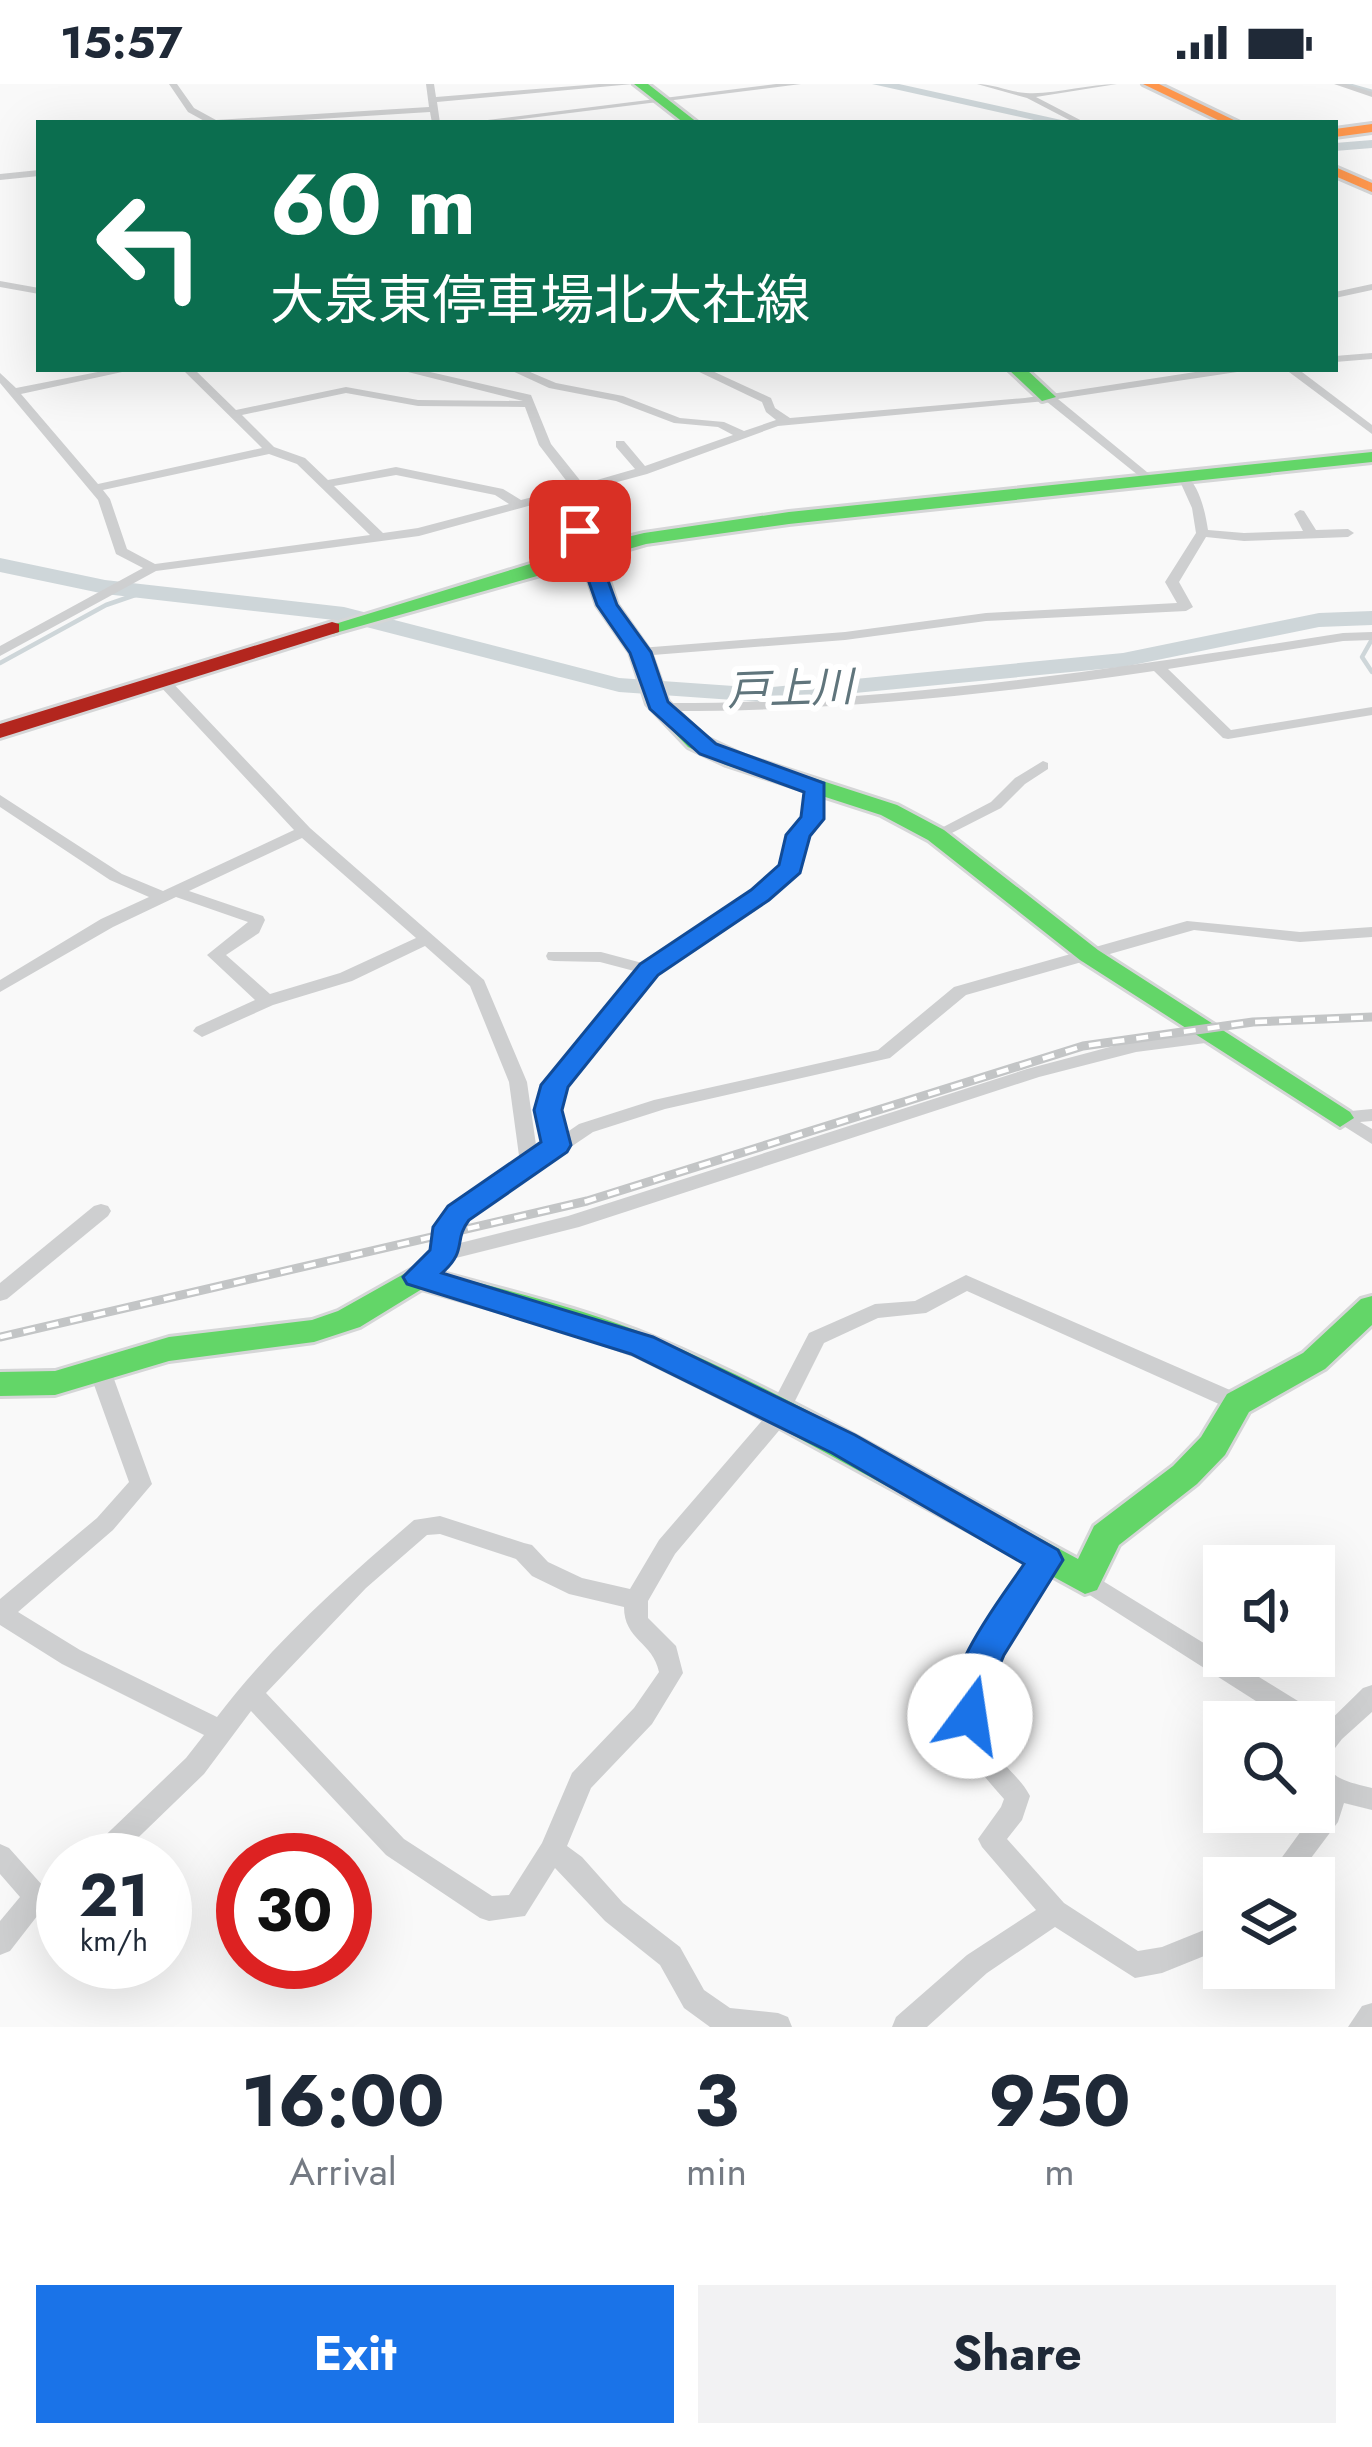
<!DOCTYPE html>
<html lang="en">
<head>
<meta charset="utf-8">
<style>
	:root { --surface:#fff; --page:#f2f2f3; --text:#1f2937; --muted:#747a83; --accent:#1a73e8 }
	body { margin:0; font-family:Jost,"Noto Sans JP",sans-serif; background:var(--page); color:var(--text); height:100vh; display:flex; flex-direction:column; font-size:45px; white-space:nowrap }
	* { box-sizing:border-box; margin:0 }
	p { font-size:39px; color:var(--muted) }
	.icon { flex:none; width:66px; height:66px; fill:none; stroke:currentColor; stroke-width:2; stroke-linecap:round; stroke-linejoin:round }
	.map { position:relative; height:1943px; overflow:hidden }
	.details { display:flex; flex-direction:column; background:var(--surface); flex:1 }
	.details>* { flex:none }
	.top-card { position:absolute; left:36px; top:36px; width:1302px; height:252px; border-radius:0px; box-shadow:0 12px 48px #0002; background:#0b6e4f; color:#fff; overflow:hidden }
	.tools { position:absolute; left:1203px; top:1461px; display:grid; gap:24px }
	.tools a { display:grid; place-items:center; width:132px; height:132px; border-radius:0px; background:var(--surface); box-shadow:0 12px 48px #0002; font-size:60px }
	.speed { position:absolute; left:36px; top:1749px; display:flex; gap:24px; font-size:60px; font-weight:700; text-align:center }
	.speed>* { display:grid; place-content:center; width:156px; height:156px; border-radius:50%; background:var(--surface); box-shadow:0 12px 48px #0002; line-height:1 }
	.speed small { font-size:30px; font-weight:400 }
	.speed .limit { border:18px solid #d22; background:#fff; color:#111 }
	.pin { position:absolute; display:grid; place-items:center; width:102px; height:102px; color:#fff; margin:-51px; border-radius:24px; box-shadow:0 6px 18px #0006 }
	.me { position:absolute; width:132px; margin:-66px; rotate:14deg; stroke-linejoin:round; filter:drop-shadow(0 0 9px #0008) }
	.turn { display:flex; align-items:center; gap:42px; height:252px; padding:0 36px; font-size:54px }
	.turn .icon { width:156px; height:156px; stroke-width:2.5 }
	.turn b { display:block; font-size:84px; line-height:102px }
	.eta { display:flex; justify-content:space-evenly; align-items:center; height:204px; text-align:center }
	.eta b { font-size:72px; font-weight:700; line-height:84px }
	.primary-button { display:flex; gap:24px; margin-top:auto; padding:24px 36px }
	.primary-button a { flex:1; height:138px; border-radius:0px; background:var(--accent); color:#fff; font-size:48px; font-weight:700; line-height:138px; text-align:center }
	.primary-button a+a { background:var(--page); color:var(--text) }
	.status { display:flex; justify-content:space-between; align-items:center; height:84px; padding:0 60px; background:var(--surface); direction:ltr }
	.status svg { height:33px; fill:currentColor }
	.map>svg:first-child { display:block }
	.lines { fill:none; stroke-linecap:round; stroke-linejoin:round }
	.stream-far1 { stroke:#ced6d9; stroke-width:3 }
	.stream { stroke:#ced6d9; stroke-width:4.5 }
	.river { fill:#ced6d9; fill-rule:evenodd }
	.fast-casing { stroke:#d5d6d7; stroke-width:6 }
	.slow-casing { stroke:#d5d6d7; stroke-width:6 }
	.jam-casing { stroke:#d5d6d7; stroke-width:6 }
	.street { fill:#cecfd0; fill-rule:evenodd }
	.fast { fill:#63d668; fill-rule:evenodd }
	.slow { fill:#ff974d; fill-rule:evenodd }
	.jam { fill:#b3261e; fill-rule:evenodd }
	.rail-casing { stroke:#c3c5c6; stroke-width:9 }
	.rail { stroke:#fff; stroke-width:4.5; stroke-dasharray:12; stroke-linecap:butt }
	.route { fill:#1a73e8; stroke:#114b97; stroke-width:3 }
	.labels { text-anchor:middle; stroke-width:12; stroke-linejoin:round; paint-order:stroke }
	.far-water-label { font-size:42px; font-style:italic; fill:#60757c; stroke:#fff }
</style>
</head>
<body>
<div class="status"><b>15:57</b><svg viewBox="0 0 49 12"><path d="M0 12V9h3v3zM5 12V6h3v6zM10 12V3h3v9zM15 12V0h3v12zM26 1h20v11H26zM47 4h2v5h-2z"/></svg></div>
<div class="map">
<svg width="1372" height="1943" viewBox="0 0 1372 1943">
	<rect width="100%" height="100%" fill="#f9f9f9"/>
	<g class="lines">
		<g class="stream-far1">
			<path d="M 1347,0 L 1372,7"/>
			<path d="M 131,512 L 143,508"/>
		</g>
		<g class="stream">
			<path d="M 1371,557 L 1362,573 L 1372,588"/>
			<path d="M 0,579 L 106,521 L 141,509"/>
		</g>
		<g class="river">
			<path d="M 872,0 L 899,0 L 1075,39 L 1047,39 Z"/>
			<path d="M 1372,56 L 1372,64 L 1335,67 L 1335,59 Z"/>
			<path d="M 0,474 L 105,496 L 344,523 L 619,594 L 762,604 L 1123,569 L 1319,529 L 1372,527 L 1372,541 L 1319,543 L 1123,583 L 762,618 L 619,608 L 343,537 L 105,510 L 0,488 Z"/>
		</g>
		<g class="fast-casing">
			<g id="fast">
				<path d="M 634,0 L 648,0 L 698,39 L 684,39 Z"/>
				<path d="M 1008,285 L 1026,285 L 1056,313 L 1042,317 Z"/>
				<path d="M 1372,368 L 1372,378 L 789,440 L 646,460 L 601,473 L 617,521 L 650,568 L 668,618 L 704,653 L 742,671 L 897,721 L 944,746 L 1098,866 L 1350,1028 L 1354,1034 L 1340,1043 L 1080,876 L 928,756 L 881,731 L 726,681 L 688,663 L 647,620 L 630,568 L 597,521 L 583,479 L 339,548 L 332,550 L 322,544 L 582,464 L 644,449 L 789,428 Z"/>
				<path d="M 418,1182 C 497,1205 579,1222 655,1254 C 801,1315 938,1400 1078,1475 L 1094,1442 L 1173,1382 L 1201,1353 L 1227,1310 L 1303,1269 L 1361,1215 L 1372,1212 L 1372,1241 L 1325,1285 L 1249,1328 L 1225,1371 L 1197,1400 L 1119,1461 L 1097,1506 L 1085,1510 L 747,1326 L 636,1271 L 557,1243 L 422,1205 L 360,1243 L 314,1258 L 169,1277 L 55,1311 L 0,1312 L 0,1288 L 55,1287 L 169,1253 L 312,1236 L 338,1227 Z"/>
			</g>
		</g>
		<g class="slow-casing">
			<g id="slow">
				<path d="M 1143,0 L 1159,0 L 1240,39 L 1224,39 Z"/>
				<path d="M 1372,40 L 1372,48 L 1335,53 L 1335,45 Z"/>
				<path d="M 1335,83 L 1372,99 L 1372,108 L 1335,92 Z"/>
			</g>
		</g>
		<g class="jam-casing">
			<path id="jam" d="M 332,538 L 339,540 L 339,548 L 0,654 L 0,640 Z"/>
		</g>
		<g class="street">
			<path d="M 169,0 L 177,0 L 194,24 L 216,36 L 429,23 L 426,0 L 434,0 L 436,13 L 599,0 L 633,0 L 437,18 L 440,39 L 432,39 L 430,28 L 254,39 L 208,39 L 188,28 Z"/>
			<path d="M 776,0 L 801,0 L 489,39 L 463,39 Z"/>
			<path d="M 977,0 C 994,0 1009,8 1026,9 C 1053,11 1088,0 1117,0 L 1036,13 L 1086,39 L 1075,39 L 1027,14 Z"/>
			<path d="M 1334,0 L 1346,0 L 1372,8 L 1372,13 Z"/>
			<path d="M 39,86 L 39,92 L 0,96 L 0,90 Z"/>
			<path d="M 0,197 L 39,204 L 39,210 L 0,203 Z"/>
			<path d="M 1372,200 L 1372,206 L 1335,214 L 1335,208 Z"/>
			<path d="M 1372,269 L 1372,275 L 1335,278 L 1335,272 Z"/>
			<path d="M 113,285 L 136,285 L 21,310 L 98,400 L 262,364 L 182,285 L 194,285 L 236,326 L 346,303 L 418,316 L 523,317 L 396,285 L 417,285 L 531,311 L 551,360 L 583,400 L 635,385 L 616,363 L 616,357 L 624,357 L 645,382 L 733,351 L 718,343 L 674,339 L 616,317 L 549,304 L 508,285 L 523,285 L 556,299 L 623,312 L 680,334 L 724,338 L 744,347 L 776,336 L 766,328 L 762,318 L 693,285 L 708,285 L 771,314 L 775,324 L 790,334 L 1025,314 L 1215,285 L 1243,285 L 1237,288 L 1058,315 L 1153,393 L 1153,399 L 1149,400 L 1046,317 L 778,342 L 647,390 L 584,407 L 587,447 L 595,468 L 594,471 L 584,471 L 575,447 L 572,410 L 419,452 L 156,487 L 0,572 L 0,562 L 143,484 L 116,470 L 98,416 L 0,299 L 0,289 L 16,304 ZM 346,309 L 418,322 L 525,323 L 539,361 L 571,403 L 521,416 L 503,405 L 396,383 L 328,396 L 305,374 L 274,363 L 242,331 ZM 269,370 L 297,380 L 370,451 L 155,480 L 127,465 L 110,415 L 103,406 ZM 396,391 L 495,411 L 509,420 L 418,444 L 383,449 L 334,402 Z"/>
			<path d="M 1285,285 L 1298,285 L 1372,341 L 1372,350 Z"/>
			<path d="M 1184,389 C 1199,401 1205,426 1208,446 L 1244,449 L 1303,447 L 1294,430 L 1300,426 L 1304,427 L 1316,446 L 1348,445 L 1354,449 L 1348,453 L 1244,457 L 1206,453 L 1179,498 L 1193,523 L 1186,527 L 986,537 L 845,556 L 640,572 L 633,568 L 640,564 L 845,548 L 986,529 L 1177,519 L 1165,498 L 1196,449 L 1192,424 L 1178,393 Z"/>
			<path d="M 1372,548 L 1372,556 L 1343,557 L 1168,585 L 1231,646 L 1372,623 L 1372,631 L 1228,655 L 1223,654 L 1154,587 C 990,611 827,628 660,627 L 653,623 L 660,619 C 894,620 1113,585 1343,549 Z"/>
			<path d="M 163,593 L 168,594 L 310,744 L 484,896 L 527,998 L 537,1068 L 547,1061 L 539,1026 L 546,1002 L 638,888 L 600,878 L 554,877 L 548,876 L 546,872 L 548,868 L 601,868 L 646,880 L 754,808 L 783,781 L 790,751 L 804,734 L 811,702 L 816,700 L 824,705 L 820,735 L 806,752 L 797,786 L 766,814 L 655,890 L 564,1003 L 557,1026 L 563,1051 L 579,1040 L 654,1016 L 878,966 L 954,903 L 1187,837 L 1300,848 L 1372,843 L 1372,853 L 1300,858 L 1194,846 L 966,911 L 890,974 L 665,1025 L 593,1048 L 466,1134 L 457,1145 L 456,1160 L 568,1132 L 1027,985 L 1136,956 L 1213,946 L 1222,952 L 1213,958 L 1136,968 L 1039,993 L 579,1143 L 452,1175 L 425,1198 L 411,1198 L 408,1193 L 435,1167 L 437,1143 L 452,1124 L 520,1079 L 509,998 L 470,902 L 425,862 L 352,897 L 273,921 L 202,953 L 193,947 L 196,943 L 255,916 L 207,871 L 248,838 L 176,813 L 113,843 L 0,908 L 0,896 L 101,835 L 149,813 L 110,796 L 0,723 L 0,711 L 122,790 L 163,807 L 294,746 L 158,600 L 158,594 ZM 302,754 L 416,854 L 340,889 L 270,910 L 226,871 L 259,849 L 265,836 L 263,832 L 189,807 Z"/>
			<path d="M 1043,677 L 1048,679 L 1048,685 L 1025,700 L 1001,724 L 942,754 L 930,754 L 928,751 L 991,718 L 1015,694 Z"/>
			<path d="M 1372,1025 L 1372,1037 L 1360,1038 L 1372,1045 L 1372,1060 L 1331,1034 L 1340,1028 Z"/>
			<path d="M 101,1120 L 108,1122 L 111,1127 L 108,1132 L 7,1215 L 0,1217 L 0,1199 L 94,1122 Z"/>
			<path d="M 966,1191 L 1246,1313 L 1249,1319 L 1246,1325 L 1238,1327 L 1230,1325 L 967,1207 L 926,1229 L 878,1234 L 824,1259 L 782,1343 L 675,1470 L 648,1517 L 648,1534 L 676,1562 L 683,1589 L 652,1640 L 591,1704 L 567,1762 L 582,1773 L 623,1819 L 680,1863 L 704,1906 L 730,1924 L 778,1929 L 788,1933 L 792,1943 L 710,1943 L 684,1924 L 660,1881 L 605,1837 L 555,1784 L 525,1832 L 489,1837 L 480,1834 L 386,1771 L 251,1627 L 204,1690 L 115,1776 L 84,1776 L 88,1768 L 186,1674 L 204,1651 L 62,1580 L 0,1541 L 0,1515 L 97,1434 L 129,1398 L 88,1284 L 92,1278 L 99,1276 L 106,1278 L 110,1284 L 152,1400 L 113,1446 L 18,1528 L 80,1566 L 217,1633 C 273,1559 344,1496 414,1436 L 440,1432 L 524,1459 L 532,1461 L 548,1478 L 582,1494 L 630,1505 L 659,1456 L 766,1332 L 809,1249 L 875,1220 L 915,1217 ZM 440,1450 L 516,1475 L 532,1492 L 569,1510 L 624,1523 C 624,1556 653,1558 659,1588 L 634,1624 L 572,1689 L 542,1759 L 509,1811 L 492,1812 L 404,1755 L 266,1609 L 366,1504 L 427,1451 Z"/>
			<path d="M 1046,1467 L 1054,1469 L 1058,1476 C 1028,1531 960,1591 991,1660 C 999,1680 1020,1692 1030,1712 L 1022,1736 L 1007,1755 L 1064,1819 L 1138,1867 L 1162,1863 L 1224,1838 L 1224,1864 L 1162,1889 L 1135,1894 L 1055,1843 L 987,1889 L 927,1943 L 892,1943 L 896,1933 L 967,1871 L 1036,1826 L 982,1763 L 978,1755 L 1001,1723 L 1004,1715 C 989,1698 974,1682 966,1662 C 940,1590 1000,1524 1038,1469 Z"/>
			<path d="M 1085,1486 L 1319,1630 L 1322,1638 L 1319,1646 L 1314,1647 L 1314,1638 L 1289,1638 L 1077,1503 L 1073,1496 L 1077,1489 Z"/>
			<path d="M 1372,1601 L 1372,1628 L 1342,1655 L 1325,1677 C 1332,1697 1354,1699 1372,1704 L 1372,1726 L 1344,1719 L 1338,1738 L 1296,1794 L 1267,1794 L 1317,1725 L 1321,1709 L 1314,1704 L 1314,1652 L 1363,1604 Z"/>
			<path d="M 0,1760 L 9,1764 L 43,1802 L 63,1791 L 63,1819 L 41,1827 L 10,1867 L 0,1871 L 0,1837 L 20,1813 L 0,1790 Z"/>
			<path d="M 1372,1919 L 1372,1943 L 1348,1943 L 1362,1922 Z"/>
		</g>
		<use href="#fast" class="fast"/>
		<use href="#slow" class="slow"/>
		<use href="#jam" class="jam"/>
		<g class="rail-casing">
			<path id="rail" d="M 0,1253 L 587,1117 L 1083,962 L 1253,938 L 1372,933"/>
		</g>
		<use href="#rail" class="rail"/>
	</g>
	<path class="route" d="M 574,443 L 590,447 L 617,521 L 651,568 L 668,618 L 716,660 L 824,699 L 824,735 L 810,752 L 800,789 L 769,816 L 658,891 L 568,1003 L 562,1026 L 571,1061 L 567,1068 L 469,1136 C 453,1157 468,1166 442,1189 L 653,1253 L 855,1351 L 1058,1466 L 1063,1476 L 1004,1571 L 989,1606 L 989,1632 L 983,1643 L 970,1648 L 957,1643 C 934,1597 998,1519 1024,1480 L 832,1369 L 631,1270 L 407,1200 L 403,1193 L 430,1166 L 433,1143 L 448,1122 L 541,1058 L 534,1026 L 541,1001 L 640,880 L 751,806 L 779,781 L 786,751 L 801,733 L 804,708 L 700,670 L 650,625 L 630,569 L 597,521 L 571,447 Z"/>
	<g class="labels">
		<g class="far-water-label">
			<text transform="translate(790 604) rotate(-2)" y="15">戸上川</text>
		</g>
	</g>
</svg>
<div class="tools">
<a><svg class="icon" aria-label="sound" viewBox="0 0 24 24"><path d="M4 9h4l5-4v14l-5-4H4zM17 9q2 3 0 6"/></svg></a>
<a><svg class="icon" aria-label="search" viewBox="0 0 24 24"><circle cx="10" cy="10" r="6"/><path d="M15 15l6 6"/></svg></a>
<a><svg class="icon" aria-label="layers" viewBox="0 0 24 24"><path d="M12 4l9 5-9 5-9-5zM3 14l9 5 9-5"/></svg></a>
</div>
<div class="speed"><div>21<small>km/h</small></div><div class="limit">30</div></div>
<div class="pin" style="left:580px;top:447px;background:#d93025"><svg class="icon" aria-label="arrive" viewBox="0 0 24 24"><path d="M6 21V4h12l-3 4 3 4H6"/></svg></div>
<svg class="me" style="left:970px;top:1632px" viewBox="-20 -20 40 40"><circle r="19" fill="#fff"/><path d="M0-13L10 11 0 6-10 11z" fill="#1a73e8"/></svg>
<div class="top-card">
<div class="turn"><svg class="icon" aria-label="left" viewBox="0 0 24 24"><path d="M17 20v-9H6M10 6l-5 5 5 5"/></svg><div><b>60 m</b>大泉東停車場北大社線</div></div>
</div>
</div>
<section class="details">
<div class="eta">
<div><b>16:00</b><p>Arrival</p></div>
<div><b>3</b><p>min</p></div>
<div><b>950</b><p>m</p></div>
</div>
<div class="primary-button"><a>Exit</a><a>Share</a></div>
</section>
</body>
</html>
